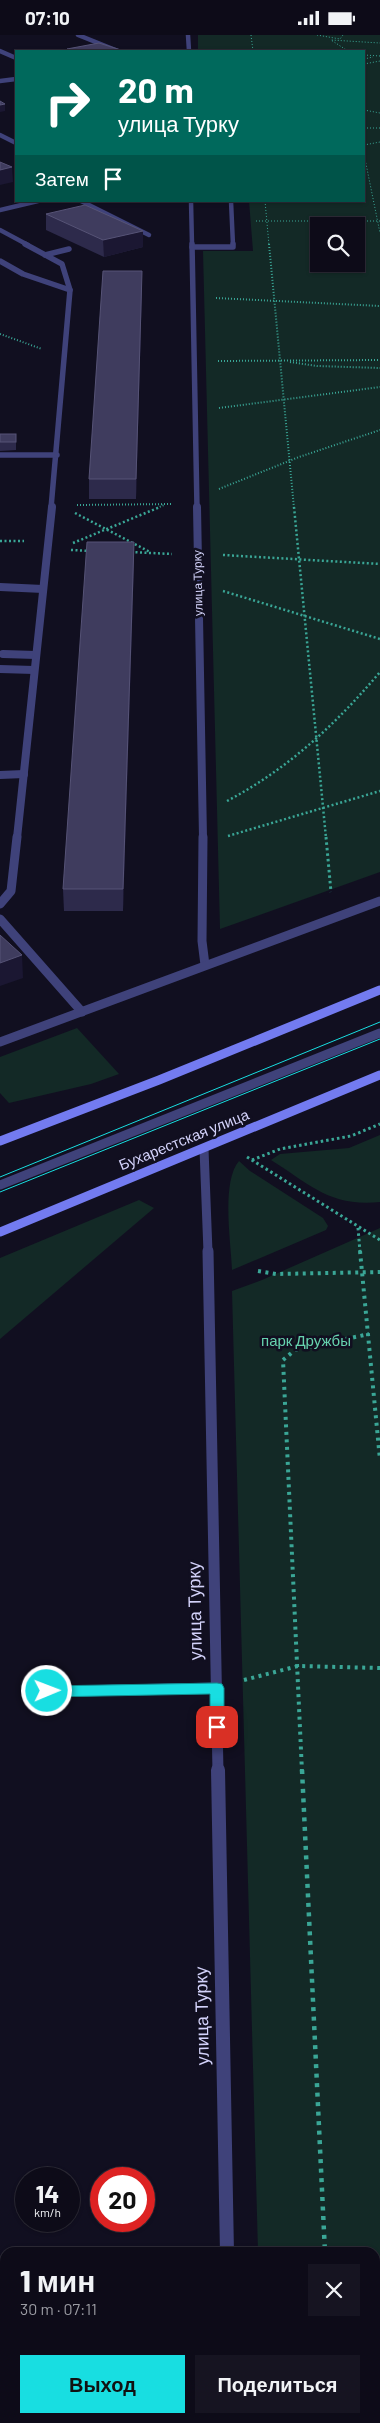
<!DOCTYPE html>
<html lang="ru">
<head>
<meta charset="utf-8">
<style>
	:root { --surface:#0d0b18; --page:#161421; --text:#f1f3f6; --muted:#9a9ba2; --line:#2d2b37; --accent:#18dee1 }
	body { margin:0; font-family:Barlow,sans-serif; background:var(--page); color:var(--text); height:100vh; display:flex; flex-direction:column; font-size:19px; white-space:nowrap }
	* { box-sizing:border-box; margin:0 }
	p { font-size:16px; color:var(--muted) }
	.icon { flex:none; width:28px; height:28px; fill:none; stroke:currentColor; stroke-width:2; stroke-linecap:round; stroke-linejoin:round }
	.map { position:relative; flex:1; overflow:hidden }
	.side { position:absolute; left:0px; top:2212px; width:380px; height:176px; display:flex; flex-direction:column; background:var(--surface); border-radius:15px 15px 0 0; box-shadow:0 1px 4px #0004,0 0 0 1px var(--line) }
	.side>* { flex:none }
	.banner { position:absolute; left:15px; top:15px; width:350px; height:152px; border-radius:0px; box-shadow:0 1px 4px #0004,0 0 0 1px var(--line); background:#00695c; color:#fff; overflow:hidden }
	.buttons { position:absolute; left:310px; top:182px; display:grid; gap:10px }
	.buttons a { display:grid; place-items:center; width:55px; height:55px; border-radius:0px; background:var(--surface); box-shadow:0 1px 4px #0004,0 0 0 1px var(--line); font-size:25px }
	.speed { position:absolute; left:15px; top:2132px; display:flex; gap:10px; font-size:25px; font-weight:700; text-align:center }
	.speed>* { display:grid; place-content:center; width:65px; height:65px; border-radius:50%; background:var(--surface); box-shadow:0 1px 4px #0004,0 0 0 1px var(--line); line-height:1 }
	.speed small { font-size:12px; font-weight:400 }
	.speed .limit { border:8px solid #d22; background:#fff; color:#111 }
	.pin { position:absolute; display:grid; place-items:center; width:42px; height:42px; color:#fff; margin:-21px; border-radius:10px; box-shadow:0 2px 8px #0006 }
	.me { position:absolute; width:55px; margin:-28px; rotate:89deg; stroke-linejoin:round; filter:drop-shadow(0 0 4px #0008) }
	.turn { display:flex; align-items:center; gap:18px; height:105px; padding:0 20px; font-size:22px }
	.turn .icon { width:65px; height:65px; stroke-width:2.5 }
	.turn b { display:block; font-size:35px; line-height:42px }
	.then { display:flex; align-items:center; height:48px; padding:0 20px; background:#0003; gap:10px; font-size:19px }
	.round { display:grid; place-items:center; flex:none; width:52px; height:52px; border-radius:0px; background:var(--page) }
	.summary { display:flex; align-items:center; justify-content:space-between; height:85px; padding:0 20px }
	h1 { font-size:30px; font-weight:800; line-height:38px }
	.cta { display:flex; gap:10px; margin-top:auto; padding:10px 20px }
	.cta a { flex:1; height:58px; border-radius:0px; background:var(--accent); color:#111; font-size:20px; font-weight:800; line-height:58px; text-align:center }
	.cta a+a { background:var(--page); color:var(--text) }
	.status { display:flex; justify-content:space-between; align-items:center; height:35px; padding:0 25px; background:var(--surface); direction:ltr }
	.status svg { height:14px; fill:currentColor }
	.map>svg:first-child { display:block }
	.green { fill:#132926; fill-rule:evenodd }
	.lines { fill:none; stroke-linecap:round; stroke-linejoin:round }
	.path-far5 { stroke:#3aa696; stroke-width:1; stroke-dasharray:1 2; stroke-linecap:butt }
	.path-far4 { stroke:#3aa696; stroke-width:2; stroke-dasharray:1 2; stroke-linecap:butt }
	.path-far3 { stroke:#3aa696; stroke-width:2.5; stroke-dasharray:2 2.5; stroke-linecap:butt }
	.path-far2 { stroke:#3aa696; stroke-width:3; stroke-dasharray:2.5 3; stroke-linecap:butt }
	.path-far1 { stroke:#3aa696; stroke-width:4; stroke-dasharray:3 4.5; stroke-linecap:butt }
	.path { stroke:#3aa696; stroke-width:4.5; stroke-dasharray:4 5.5; stroke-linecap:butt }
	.lane-far4 { stroke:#3f427a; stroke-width:4.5 }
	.lane-far3 { stroke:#3f427a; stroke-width:5.5 }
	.lane-far2 { stroke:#3f427a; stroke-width:8 }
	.lane-far1 { stroke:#3f427a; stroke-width:9 }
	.lane { stroke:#3f427a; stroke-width:11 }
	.street-far5 { stroke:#3f427a; stroke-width:4.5 }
	.street-far4 { stroke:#3f427a; stroke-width:5.5 }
	.street-far3 { stroke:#3f427a; stroke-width:8 }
	.street-far2 { stroke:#3f427a; stroke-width:9 }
	.street-far1 { stroke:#3f427a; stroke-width:11 }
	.street { stroke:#3f427a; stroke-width:14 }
	.secondary { stroke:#737bf0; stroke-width:9 }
	.tram { stroke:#18dee1; stroke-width:1 }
	.wall { fill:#2d2a4b }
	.shaded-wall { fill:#1b1732 }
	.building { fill:#3f3c5e; stroke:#565376 }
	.route { fill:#18dee1; stroke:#109092 }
	.labels { text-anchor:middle; stroke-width:5; stroke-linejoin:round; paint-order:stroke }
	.far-street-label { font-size:12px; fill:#d3d2fa; stroke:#110f20 }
	.street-label { font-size:15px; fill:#d3d2fa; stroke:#110f20 }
	.park-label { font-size:15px; fill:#66d2ae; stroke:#110f20 }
	.near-street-label { font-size:18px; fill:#d3d2fa; stroke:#110f20 }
</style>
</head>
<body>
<div class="status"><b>07:10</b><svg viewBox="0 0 49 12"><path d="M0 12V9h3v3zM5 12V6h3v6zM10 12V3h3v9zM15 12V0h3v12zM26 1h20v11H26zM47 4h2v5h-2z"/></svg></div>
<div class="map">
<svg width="380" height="2388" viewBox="0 0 380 2388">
	<rect width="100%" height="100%" fill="#110f20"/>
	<g class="green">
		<path d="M 198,0 L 380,0 L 380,837 L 220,894 L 203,216 L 253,216 L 249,166 L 364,166 L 364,16 L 198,16 ZM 319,191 L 356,191 L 356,229 L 319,229 Z"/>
		<path d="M 77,993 L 119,1039 L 91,1049 L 9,1068 L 0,1058 L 0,1022 Z"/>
		<path d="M 380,1100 L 380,1167 C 330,1172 311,1150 271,1125 L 280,1119 L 349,1113 Z"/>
		<path d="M 239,1126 L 250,1136 L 323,1183 L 328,1191 L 326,1195 L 232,1235 C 231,1208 221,1147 239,1126 Z"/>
		<path d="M 139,1165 L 154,1173 L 0,1304 L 0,1223 Z"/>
		<path d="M 380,1193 L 380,2388 L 263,2388 L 262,2384 L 375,2384 L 375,2218 L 258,2217 L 232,1256 L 262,1245 Z"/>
	</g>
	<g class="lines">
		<g class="path-far5">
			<path d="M 251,0 L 253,16"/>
			<path d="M 317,0 L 340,4 L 343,0"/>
			<path d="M 348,16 L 331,5 L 380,8"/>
			<path d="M 364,20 L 380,21"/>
			<path d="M 364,24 L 373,22"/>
			<path d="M 364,29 L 380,26"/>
			<path d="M 364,75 L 380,78"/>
			<path d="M 364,93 L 380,93"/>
			<path d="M 364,110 L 380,107"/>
			<path d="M 364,119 L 380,198"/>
			<path d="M 265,166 L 269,210"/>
			<path d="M 256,186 L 380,186"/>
		</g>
		<g class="path-far4">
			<path d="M 269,209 L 294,473"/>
			<path d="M 216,263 L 380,271"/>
			<path d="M 0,299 L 42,314"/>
			<path d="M 218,326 L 380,325"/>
			<path d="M 290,327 L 317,331 L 380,333"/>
			<path d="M 219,373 L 380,352"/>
			<path d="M 219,454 L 299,422 L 380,395"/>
			<path d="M 77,470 L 173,469"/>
			<path d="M 157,473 L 164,470"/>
		</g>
		<g class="path-far3">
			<path d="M 294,472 L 326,803"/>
			<path d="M 75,478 L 150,517"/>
			<path d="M 0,506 L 24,506"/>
			<path d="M 73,508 L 160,472"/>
			<path d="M 71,515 L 90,516"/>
			<path d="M 131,517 L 172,519"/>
			<path d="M 223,520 L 380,529"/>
			<path d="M 223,556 L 380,604"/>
			<path d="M 227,766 C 288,734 336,689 380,637"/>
			<path d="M 228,801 L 380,756"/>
		</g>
		<g class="path-far2">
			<path d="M 326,802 L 331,857"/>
			<path d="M 247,1122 L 380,1205"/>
			<path d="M 252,1125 L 280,1114 L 351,1101 L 380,1089"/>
			<path d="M 358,1193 L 360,1217"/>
		</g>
		<g class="path-far1">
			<path d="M 360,1216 L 380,1425"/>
			<path d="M 258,1236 L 276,1239 L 380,1237"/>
			<path d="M 244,1645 L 298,1631 L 380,1633"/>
			<path d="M 302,1737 L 283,1325 L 295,1315 L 369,1299"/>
		</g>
		<g class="path">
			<path d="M 302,1735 L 325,2218"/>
			<path d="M 333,2384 L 333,2388"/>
		</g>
		<g class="lane-far4">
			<path d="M 78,0 L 118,16"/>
			<path d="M 0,16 L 16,23"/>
			<path d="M 0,46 L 16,44"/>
			<path d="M 0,100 L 16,108"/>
			<path d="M 81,166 L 149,200"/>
			<path d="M 231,166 L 233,210"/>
			<path d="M 0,175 L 38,166"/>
			<path d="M 0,195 L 28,210"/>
		</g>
		<g class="lane-far3">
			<path d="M 25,209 L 62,229 L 70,255 L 51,473"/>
			<path d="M 192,212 L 233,212 L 233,209"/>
			<path d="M 45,220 L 69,214"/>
			<path d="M 0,226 L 23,239 L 70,255"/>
			<path d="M 0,420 L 57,420"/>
		</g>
		<g class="lane-far2">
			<path d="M 0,552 L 43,554"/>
			<path d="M 3,619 L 36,620"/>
			<path d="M 0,634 L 34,635"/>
			<path d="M 0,740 L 24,739"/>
			<path d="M 17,803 L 52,472"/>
		</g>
		<g class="lane-far1">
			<path d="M 0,869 L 11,856 L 17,802"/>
			<path d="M 0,884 L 82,977"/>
			<path d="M 0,1150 L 380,998"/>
		</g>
		<path class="lane" d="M 27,1657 L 217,1653"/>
		<g class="street-far5">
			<path d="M 188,0 L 189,16"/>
			<path d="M 191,166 L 192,210"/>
		</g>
		<path class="street-far4" d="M 192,209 L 197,473"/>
		<path class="street-far3" d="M 197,472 L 203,803"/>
		<g class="street-far2">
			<path d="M 203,802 L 202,906 L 205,930"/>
			<path d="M 0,1007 L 380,866"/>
			<path d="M 204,1114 L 208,1217"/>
		</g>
		<path class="street-far1" d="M 208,1216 L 218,1737"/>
		<g class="street">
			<path d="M 218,1735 L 227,2218"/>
			<path d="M 230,2384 L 230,2388"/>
		</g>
		<g class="secondary">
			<path d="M 0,1106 L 159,1045 L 380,955"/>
			<path d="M 0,1197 L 380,1040"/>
		</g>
		<g class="tram">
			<path d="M 0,1142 L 380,987"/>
			<path d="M 0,1157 L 380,1004"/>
		</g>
	</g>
	<g class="wall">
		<path d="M 46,179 L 143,196 L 143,212 L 104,222 L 46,195 Z"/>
		<path d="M 142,253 L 136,464 L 89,464 L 89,444 Z"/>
		<path d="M 0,399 L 16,399 L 16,415 L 0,416 Z"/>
		<path d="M 134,507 L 134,527 L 123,876 L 64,876 L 63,854 Z"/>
	</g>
	<g class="shaded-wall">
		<path d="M 5,69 L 5,76 L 0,77 L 0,70 Z"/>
		<path d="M 12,132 L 13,147 L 0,150 L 0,135 Z"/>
		<path d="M 143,196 L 143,212 L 104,222 L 103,205 Z"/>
		<path d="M 142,236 L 142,253 L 136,464 L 136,444 Z"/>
		<path d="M 134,507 L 134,527 L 123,876 L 123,854 Z"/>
		<path d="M 22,920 L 23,943 L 0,951 L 0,928 Z"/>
	</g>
	<g class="building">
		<path d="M 99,8 L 124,16 L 74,16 L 67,14 Z"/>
		<path d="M 0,66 L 5,69 L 0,70 Z"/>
		<path d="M 0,127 L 12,132 L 0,135 Z"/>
		<path d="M 85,170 L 143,196 L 103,205 L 46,179 Z"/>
		<path d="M 103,236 L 142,236 L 136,444 L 89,444 Z"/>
		<rect x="0" y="399" width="16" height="8"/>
		<path d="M 87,507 L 134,507 L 123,854 L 63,854 Z"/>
		<path d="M 0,900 L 22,920 L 0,928 Z"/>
	</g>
	<path class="route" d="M 217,1648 L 222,1649 L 224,1653 L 224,1692 L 222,1696 L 212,1696 L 210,1692 L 210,1659 L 47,1662 L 42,1660 L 40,1656 L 42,1653 L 47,1651 Z"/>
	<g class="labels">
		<g class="far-street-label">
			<text transform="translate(198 548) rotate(-91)" y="4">улица Турку</text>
		</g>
		<g class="street-label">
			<text transform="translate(184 1105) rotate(-22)" y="5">Бухарестская улица</text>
		</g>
		<g class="park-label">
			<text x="306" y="1311">парк Дружбы</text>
		</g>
		<g class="near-street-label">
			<text transform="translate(195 1576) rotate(-91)" y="6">улица Турку</text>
			<text transform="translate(202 1981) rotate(-91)" y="6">улица Турку</text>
		</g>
	</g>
</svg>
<div class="buttons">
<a><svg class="icon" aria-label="search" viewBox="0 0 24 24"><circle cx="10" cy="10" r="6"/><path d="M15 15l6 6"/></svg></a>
</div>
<div class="speed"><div>14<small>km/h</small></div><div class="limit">20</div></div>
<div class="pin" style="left:217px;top:1692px;background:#d93025"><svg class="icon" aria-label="arrive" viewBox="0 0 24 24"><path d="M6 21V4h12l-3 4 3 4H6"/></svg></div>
<svg class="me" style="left:47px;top:1656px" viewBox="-20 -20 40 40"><circle r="17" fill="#18dee1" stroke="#fff" stroke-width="3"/><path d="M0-11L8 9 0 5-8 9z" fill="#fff"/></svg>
<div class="banner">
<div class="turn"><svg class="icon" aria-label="right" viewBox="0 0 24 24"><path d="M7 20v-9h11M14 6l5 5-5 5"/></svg><div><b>20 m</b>улица Турку</div></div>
<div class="then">Затем<svg class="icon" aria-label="arrive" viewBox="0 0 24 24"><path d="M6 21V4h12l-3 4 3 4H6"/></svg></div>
</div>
<section class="side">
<div class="summary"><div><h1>1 мин</h1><p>30 m · 07:11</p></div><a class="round"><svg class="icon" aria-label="close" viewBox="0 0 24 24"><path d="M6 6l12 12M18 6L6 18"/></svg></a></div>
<div class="cta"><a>Выход</a><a>Поделиться</a></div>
</section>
</div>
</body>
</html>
